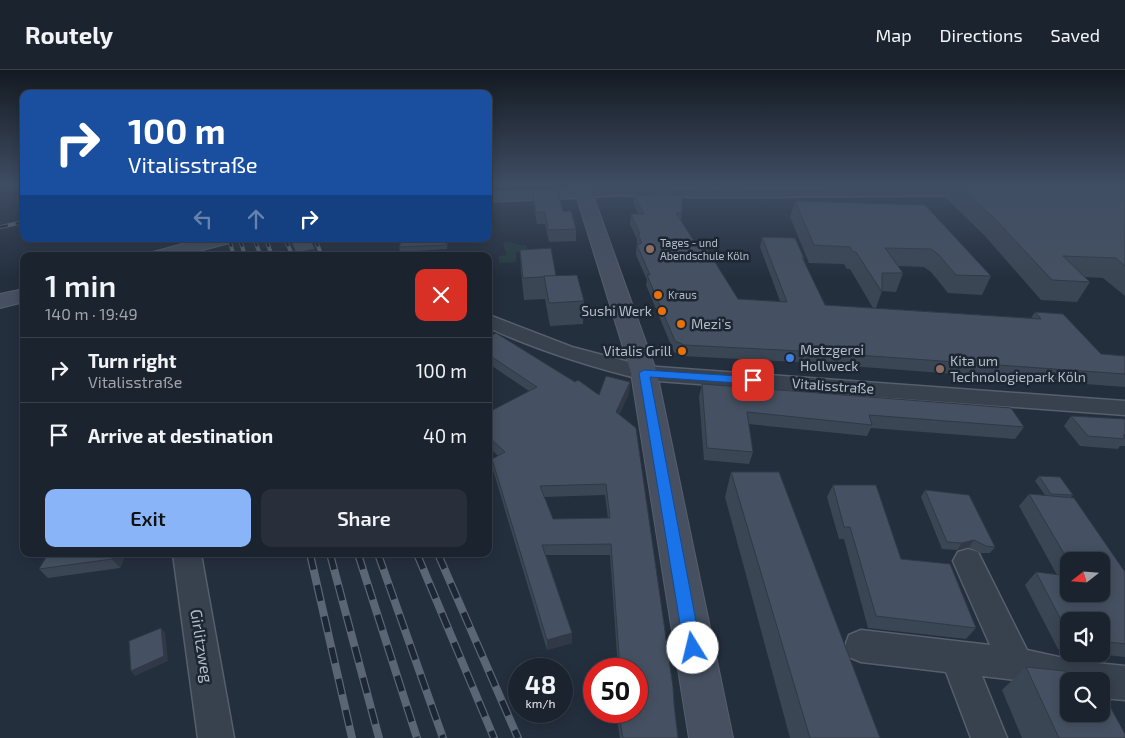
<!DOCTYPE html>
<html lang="en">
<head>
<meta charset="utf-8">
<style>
	:root { --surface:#1b232e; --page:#282f3a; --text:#f1f3f6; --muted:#a0a4aa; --line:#39404a; --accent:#8ab4f8 }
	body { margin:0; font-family:"Exo 2",sans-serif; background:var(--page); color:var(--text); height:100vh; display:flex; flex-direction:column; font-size:19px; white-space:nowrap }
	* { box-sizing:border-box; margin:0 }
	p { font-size:16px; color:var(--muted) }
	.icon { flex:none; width:28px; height:28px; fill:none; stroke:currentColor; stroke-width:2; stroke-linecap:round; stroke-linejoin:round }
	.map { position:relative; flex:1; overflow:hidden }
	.side { position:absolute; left:20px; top:182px; width:472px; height:305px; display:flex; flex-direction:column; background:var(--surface); border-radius:10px; box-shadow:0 2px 12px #0003,0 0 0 1px var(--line) }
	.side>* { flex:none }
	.top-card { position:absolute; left:20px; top:20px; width:472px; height:152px; border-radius:10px; box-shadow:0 2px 12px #0003,0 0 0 1px var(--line); background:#1a4fa0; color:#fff; overflow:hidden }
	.needle { width:32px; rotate:253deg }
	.tools { position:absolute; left:1060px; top:482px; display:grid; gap:10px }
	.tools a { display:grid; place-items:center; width:50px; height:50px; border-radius:10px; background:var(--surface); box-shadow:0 2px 12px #0003,0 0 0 1px var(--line); font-size:25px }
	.speed { position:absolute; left:508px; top:588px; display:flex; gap:10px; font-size:25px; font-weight:700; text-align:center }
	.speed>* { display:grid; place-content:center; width:65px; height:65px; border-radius:50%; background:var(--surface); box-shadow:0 2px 12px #0003,0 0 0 1px var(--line); line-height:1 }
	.speed small { font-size:12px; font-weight:400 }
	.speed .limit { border:8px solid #d22; background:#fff; color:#111 }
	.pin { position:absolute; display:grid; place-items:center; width:42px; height:42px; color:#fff; margin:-21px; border-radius:10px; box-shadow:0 2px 8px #0006 }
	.me { position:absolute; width:55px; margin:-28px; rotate:351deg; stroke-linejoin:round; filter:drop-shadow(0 0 4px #0008) }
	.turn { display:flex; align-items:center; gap:18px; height:105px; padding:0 25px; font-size:22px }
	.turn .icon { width:65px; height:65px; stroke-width:2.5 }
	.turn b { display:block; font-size:35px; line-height:42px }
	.lanes { display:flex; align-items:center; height:48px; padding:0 25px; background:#0003; justify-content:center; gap:25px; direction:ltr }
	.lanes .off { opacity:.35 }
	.round { display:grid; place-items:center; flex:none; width:52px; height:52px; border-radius:10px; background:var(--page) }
	.overview { display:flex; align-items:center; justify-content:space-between; height:85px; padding:0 25px }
	h1 { font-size:30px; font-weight:600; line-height:38px }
	.cta { display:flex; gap:10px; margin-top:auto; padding:10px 25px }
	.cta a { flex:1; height:58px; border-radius:10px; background:var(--accent); color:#111; font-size:20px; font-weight:600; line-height:58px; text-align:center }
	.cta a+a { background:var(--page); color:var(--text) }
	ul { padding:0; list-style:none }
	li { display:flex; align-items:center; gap:15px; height:65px; padding:0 25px; border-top:1px solid var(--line) }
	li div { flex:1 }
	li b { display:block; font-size:19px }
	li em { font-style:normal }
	header { display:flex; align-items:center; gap:30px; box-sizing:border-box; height:70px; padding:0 25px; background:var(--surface); border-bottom:1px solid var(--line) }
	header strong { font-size:24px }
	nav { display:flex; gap:28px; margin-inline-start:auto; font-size:18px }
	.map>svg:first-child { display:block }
	.green { fill:#263c3f }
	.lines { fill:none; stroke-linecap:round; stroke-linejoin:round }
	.street-casing { stroke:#565f6c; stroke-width:3 }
	.secondary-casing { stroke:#565f6c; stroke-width:2 }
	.street { fill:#38414e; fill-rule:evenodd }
	.secondary { fill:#465061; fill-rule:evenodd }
	.rail-far1-casing { stroke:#5a6575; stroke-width:4 }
	.rail-casing { stroke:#5a6575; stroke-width:8 }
	.rail-far1 { stroke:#1d2633; stroke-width:2.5; stroke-dasharray:8; stroke-linecap:butt }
	.rail { stroke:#1d2633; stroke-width:5.5; stroke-dasharray:16; stroke-linecap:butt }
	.wall { fill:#3b4654; fill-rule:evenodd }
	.shaded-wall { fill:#303945 }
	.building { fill:#455162; stroke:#303945; fill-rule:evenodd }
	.route { fill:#1a73e8; stroke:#114b97 }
	.education-dot { fill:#8d6e63; stroke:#1d2633; stroke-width:2 }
	.food-dot { fill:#e8710a; stroke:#1d2633; stroke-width:2 }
	.shop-dot { fill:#3f7fe0; stroke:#1d2633; stroke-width:2 }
	.labels { text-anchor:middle; stroke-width:5; stroke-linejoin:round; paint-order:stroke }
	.far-poi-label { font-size:11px; fill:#b4bcc9; stroke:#1d2633; text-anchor:start }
	.poi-label { font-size:14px; fill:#b4bcc9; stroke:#1d2633; text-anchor:start }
	.street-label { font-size:14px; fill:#b4bcc9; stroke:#1d2633 }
	.near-street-label { font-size:16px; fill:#b4bcc9; stroke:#1d2633 }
</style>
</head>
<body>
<header>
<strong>Routely</strong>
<nav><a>Map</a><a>Directions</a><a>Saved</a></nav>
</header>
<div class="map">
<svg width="1125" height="668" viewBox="0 0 1125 668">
	<rect width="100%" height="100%" fill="#242f3e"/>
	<path class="green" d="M 511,172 L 518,175 L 526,175 L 528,181 L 516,182 L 516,192 L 499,193 L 499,186 L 507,185 L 503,173 Z"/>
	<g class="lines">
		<g class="street-casing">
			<g id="street">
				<path d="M 616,117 L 713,119 L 977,117 L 984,121 L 977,125 L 713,127 L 616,125 L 583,127 L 576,123 L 583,119 Z"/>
				<path d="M 489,245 L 572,277 L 644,296 L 1125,331 L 1125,345 L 644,310 C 591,297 539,281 489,258 Z"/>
				<path d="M 968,479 L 978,482 L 1027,580 L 1077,591 L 1125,596 L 1125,630 L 1101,628 L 1101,611 L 1069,611 L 1069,623 L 1016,610 L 982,606 L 1007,668 L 971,668 L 946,602 L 861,592 L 849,587 L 845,576 L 849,565 L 861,560 L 990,575 L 953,491 L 958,482 Z"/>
				<path d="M 173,484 L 201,484 L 234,668 L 198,668 Z"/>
			</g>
		</g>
		<g class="secondary-casing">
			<g id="secondary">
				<path d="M 573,114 L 589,114 L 657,303 L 733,668 L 689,668 L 631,303 L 577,128 L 489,132 L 489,122 L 574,118 Z"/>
				<path d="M 201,169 L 231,169 L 229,173 L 181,186 L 150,186 L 153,182 Z"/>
				<path d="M 24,219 L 24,232 L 0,238 L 0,224 Z"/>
			</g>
		</g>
		<use href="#street" class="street"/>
		<use href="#secondary" class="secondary"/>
		<g class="rail-far1-casing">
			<g id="rail-far1">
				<path d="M 0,157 L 24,152"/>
				<path d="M 229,169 L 234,186"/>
				<path d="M 240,169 L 245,186"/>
				<path d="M 254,169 L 261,186"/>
				<path d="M 266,169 L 272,186"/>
				<path d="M 285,169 L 293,186"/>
				<path d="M 315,169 L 322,186"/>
			</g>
		</g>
		<g class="rail-casing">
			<g id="rail">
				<path d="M 310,484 L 352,668"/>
				<path d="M 330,484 L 379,668"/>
				<path d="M 358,484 L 417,668"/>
				<path d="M 378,484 L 443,668"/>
				<path d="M 417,484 L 494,668"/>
				<path d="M 438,484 L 518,668"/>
			</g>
		</g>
		<use href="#rail-far1" class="rail-far1"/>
		<use href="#rail" class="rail"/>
	</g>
	<g class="wall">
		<rect x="489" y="114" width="64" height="3"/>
		<path d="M 932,114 L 1125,114 L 1125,226 L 1103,208 L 1084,207 L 1090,212 L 1077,232 L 1041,230 L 984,165 L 944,126 L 949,115 Z"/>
		<path d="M 532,120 L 576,159 L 576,171 L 549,172 L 545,154 L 537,154 L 533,132 Z"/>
		<path d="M 634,125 L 682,142 L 681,150 L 697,176 L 738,229 L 780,231 L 760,177 L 762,167 L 804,188 L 803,191 L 825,235 L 873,238 L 850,199 L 847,199 L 844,194 L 809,193 L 790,147 L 795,131 L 925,135 L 991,206 L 982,225 L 948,223 L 931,202 L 924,197 L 898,196 L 903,203 L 896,222 L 882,221 L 876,238 L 1031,248 L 1035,242 L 1101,284 L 1125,286 L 1125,317 L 797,292 L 682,286 L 674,282 L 646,215 L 647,210 L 636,185 L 637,169 L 630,154 L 631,144 L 638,144 L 634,134 Z"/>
		<path d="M 380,169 L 448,169 L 447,179 L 400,182 L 399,177 L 401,172 L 381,173 Z"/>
		<path d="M 520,180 L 556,206 L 584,231 L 583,254 L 550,256 L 545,229 L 524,230 L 521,202 Z"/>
		<path d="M 489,267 L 599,325 L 630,312 L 629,323 L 619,345 L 674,634 L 678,668 L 620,668 L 616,644 L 616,641 L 636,641 L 636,599 L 618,599 L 610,485 L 546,485 L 572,563 L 572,573 L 547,580 L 493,400 L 492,389 L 498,386 L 489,377 L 489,342 L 529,321 L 489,294 ZM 605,425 L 608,448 L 553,449 L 544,427 Z"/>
		<path d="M 702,314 L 1024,357 L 1015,369 L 871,358 L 867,366 L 748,354 L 753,382 L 749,394 L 704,390 L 699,326 Z"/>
		<path d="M 1071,346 L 1125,349 L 1125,376 L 1120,376 L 1118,379 L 1080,376 L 1064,356 Z"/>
		<path d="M 731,402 L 880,668 L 790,668 L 725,427 Z"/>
		<path d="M 1039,406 L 1073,425 L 1071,427 L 1125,502 L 1125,587 L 1098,584 L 1101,584 L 1101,551 L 1069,551 L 1069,581 L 1058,579 L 1025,515 L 1036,502 L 1057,505 L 1019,436 L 1029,424 L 1045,425 L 1035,411 ZM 1069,491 L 1101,524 L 1069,524 Z"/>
		<path d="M 833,415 L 901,489 L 976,558 L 966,569 L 868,558 L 844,469 L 839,469 L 827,427 Z"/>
		<path d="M 925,420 L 995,477 L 990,483 L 980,483 L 969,477 L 957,480 L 942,479 L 921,427 Z"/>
		<path d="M 48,484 L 126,484 L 120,498 L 48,508 L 39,499 Z"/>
		<path d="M 1026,597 L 1125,668 L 1022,668 L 1002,620 Z"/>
	</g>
	<g class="shaded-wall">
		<path d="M 0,114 L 24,114 L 24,118 L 0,123 Z"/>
		<path d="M 315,179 L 316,183 L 302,186 L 297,186 L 296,183 Z"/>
		<path d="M 630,312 L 629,323 L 615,353 L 616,342 Z"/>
		<path d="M 974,470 L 969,477 L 957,480 L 962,473 Z"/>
		<path d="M 115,484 L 126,484 L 120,498 L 112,489 Z"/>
		<path d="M 161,558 L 165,563 L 168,591 L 135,606 L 131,601 Z"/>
		<path d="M 572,563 L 572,573 L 547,580 L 547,570 Z"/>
	</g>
	<g class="building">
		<path d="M 956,114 L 1125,114 L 1125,196 L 1116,188 L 1063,186 L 1090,212 L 1052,210 L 993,147 Z"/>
		<path d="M 557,119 L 563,141 L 571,141 L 576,159 L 548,160 L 545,142 L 536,142 L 532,120 Z"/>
		<path d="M 665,124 L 682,126 L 682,142 L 676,143 L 697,176 L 705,176 L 738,229 L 787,232 L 762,167 L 795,168 L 804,188 L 802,187 L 825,235 L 1041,249 L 1035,242 L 1063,244 L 1101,284 L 1125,286 L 1125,304 L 800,281 L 684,275 L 675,271 L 647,205 L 650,205 L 637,175 L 642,173 L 638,164 L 640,164 L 631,144 L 644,144 L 634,125 Z"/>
		<path d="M 795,131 L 925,135 L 991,206 L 956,205 L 938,184 L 931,179 L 885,178 L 903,203 L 882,203 L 882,222 L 856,182 L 853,182 L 850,177 L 814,175 Z"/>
		<path d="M 290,169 L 310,169 L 315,179 L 296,183 Z"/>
		<path d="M 402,169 L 447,169 L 446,175 L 399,177 Z"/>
		<path d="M 551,178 L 556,206 L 523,208 L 520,180 Z"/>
		<path d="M 577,205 L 584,231 L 549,233 L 544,206 Z"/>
		<path d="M 496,263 L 575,312 L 578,310 L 599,325 L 606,306 L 630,312 L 616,342 L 636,358 L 673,617 L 674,634 L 678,668 L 623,668 L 618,641 L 636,641 L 636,599 L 620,599 L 611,474 L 542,475 L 572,563 L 547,570 L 492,389 L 505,382 L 489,367 L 489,342 L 537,317 L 489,285 L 489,267 ZM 606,414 L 610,448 L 553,449 L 540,416 Z"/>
		<path d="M 702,314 L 1011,338 L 1024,357 L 869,345 L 872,355 L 747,342 L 753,382 L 707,378 Z"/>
		<path d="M 1071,346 L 1125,349 L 1125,365 L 1123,365 L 1125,369 L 1088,366 Z"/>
		<path d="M 731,402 L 779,402 L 880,668 L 810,668 Z"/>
		<path d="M 1039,406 L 1060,407 L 1073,425 L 1051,424 Z"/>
		<path d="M 833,415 L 876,415 L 901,489 L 950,494 L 976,558 L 876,546 L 850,457 L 844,457 Z"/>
		<path d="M 925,420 L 969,425 L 995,477 L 986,476 L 974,470 L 962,473 L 947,472 Z"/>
		<path d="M 1029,424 L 1074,428 L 1125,502 L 1125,574 L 1101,571 L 1101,551 L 1069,551 L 1069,565 L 1036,502 L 1069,506 L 1069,524 L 1101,524 L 1101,491 L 1069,491 L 1069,492 Z"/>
		<path d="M 48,484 L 115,484 L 112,489 L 39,499 Z"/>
		<path d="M 161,558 L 164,586 L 131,601 L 129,571 Z"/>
		<path d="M 1026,597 L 1093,604 L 1097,611 L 1069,611 L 1069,644 L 1101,644 L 1101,620 L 1125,664 L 1125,668 L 1059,668 Z"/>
	</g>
	<linearGradient id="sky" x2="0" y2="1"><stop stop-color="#141a22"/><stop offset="0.55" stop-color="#3f4d63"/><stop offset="1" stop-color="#3f4d63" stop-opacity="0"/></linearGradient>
	<rect width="1125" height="208" fill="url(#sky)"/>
	<path class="route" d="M 644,300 L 753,307 L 758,310 L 753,314 L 650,307 L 701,578 L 699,584 L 693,586 L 687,584 L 684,578 L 639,303 Z"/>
	<g class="education-dot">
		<circle cx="650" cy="179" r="5"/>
		<circle cx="940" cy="299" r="5"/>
	</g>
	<g class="food-dot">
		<circle cx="658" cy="225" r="5"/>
		<circle cx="662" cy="241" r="5"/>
		<circle cx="681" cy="254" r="5"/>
		<circle cx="682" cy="281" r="5"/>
	</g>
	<circle class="shop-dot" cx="790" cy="288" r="5"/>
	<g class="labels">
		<g class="far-poi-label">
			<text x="660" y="177">Tages - und<tspan x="660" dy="13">Abendschule Köln</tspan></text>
			<text x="668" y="229">Kraus</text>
		</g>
		<g class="poi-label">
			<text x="652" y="246" text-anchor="end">Sushi Werk</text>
			<text x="691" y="259">Mezi's</text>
			<text x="800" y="285">Metzgerei<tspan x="800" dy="16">Hollweck</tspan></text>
			<text x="672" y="286" text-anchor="end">Vitalis Grill</text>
			<text x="950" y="296">Kita um<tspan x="950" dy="16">Technologiepark Köln</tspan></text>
		</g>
		<g class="street-label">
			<text transform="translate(833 316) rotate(4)" y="5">Vitalisstraße</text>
		</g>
		<g class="near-street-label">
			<text transform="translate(202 576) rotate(81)" y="6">Girlitzweg</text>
		</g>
	</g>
</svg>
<div class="tools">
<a><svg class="needle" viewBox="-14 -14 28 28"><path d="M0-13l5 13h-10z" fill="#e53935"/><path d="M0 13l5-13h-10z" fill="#a0a4aa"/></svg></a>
<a><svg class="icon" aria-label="sound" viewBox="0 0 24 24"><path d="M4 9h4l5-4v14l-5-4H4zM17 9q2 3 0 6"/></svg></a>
<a><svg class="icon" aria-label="search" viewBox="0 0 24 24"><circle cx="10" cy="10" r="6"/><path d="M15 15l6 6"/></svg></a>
</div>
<div class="speed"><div>48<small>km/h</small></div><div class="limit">50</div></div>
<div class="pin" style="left:753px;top:310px;background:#d93025"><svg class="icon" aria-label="arrive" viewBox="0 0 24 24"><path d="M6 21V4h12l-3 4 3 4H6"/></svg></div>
<svg class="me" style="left:693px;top:578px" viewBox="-20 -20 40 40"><circle r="19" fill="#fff"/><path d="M0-13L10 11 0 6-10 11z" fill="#1a73e8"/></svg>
<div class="top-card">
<div class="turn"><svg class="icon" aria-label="right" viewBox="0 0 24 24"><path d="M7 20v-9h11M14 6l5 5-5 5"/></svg><div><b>100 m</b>Vitalisstraße</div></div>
<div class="lanes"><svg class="icon off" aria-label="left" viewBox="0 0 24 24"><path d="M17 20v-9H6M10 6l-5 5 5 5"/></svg><svg class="icon off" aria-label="ahead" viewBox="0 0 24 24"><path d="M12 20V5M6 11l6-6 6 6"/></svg><svg class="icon" aria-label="right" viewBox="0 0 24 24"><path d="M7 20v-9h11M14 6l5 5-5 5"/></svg></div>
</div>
<section class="side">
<div class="overview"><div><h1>1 min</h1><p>140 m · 19:49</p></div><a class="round" style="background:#d93025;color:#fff"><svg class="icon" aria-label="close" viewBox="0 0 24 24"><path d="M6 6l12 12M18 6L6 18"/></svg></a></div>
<ul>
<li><svg class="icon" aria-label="right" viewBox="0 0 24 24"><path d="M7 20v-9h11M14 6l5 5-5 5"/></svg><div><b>Turn right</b><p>Vitalisstraße</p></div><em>100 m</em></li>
<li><svg class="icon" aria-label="arrive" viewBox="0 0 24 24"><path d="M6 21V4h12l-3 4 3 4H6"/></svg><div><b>Arrive at destination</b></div><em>40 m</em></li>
</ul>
<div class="cta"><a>Exit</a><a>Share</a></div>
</section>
</div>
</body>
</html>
